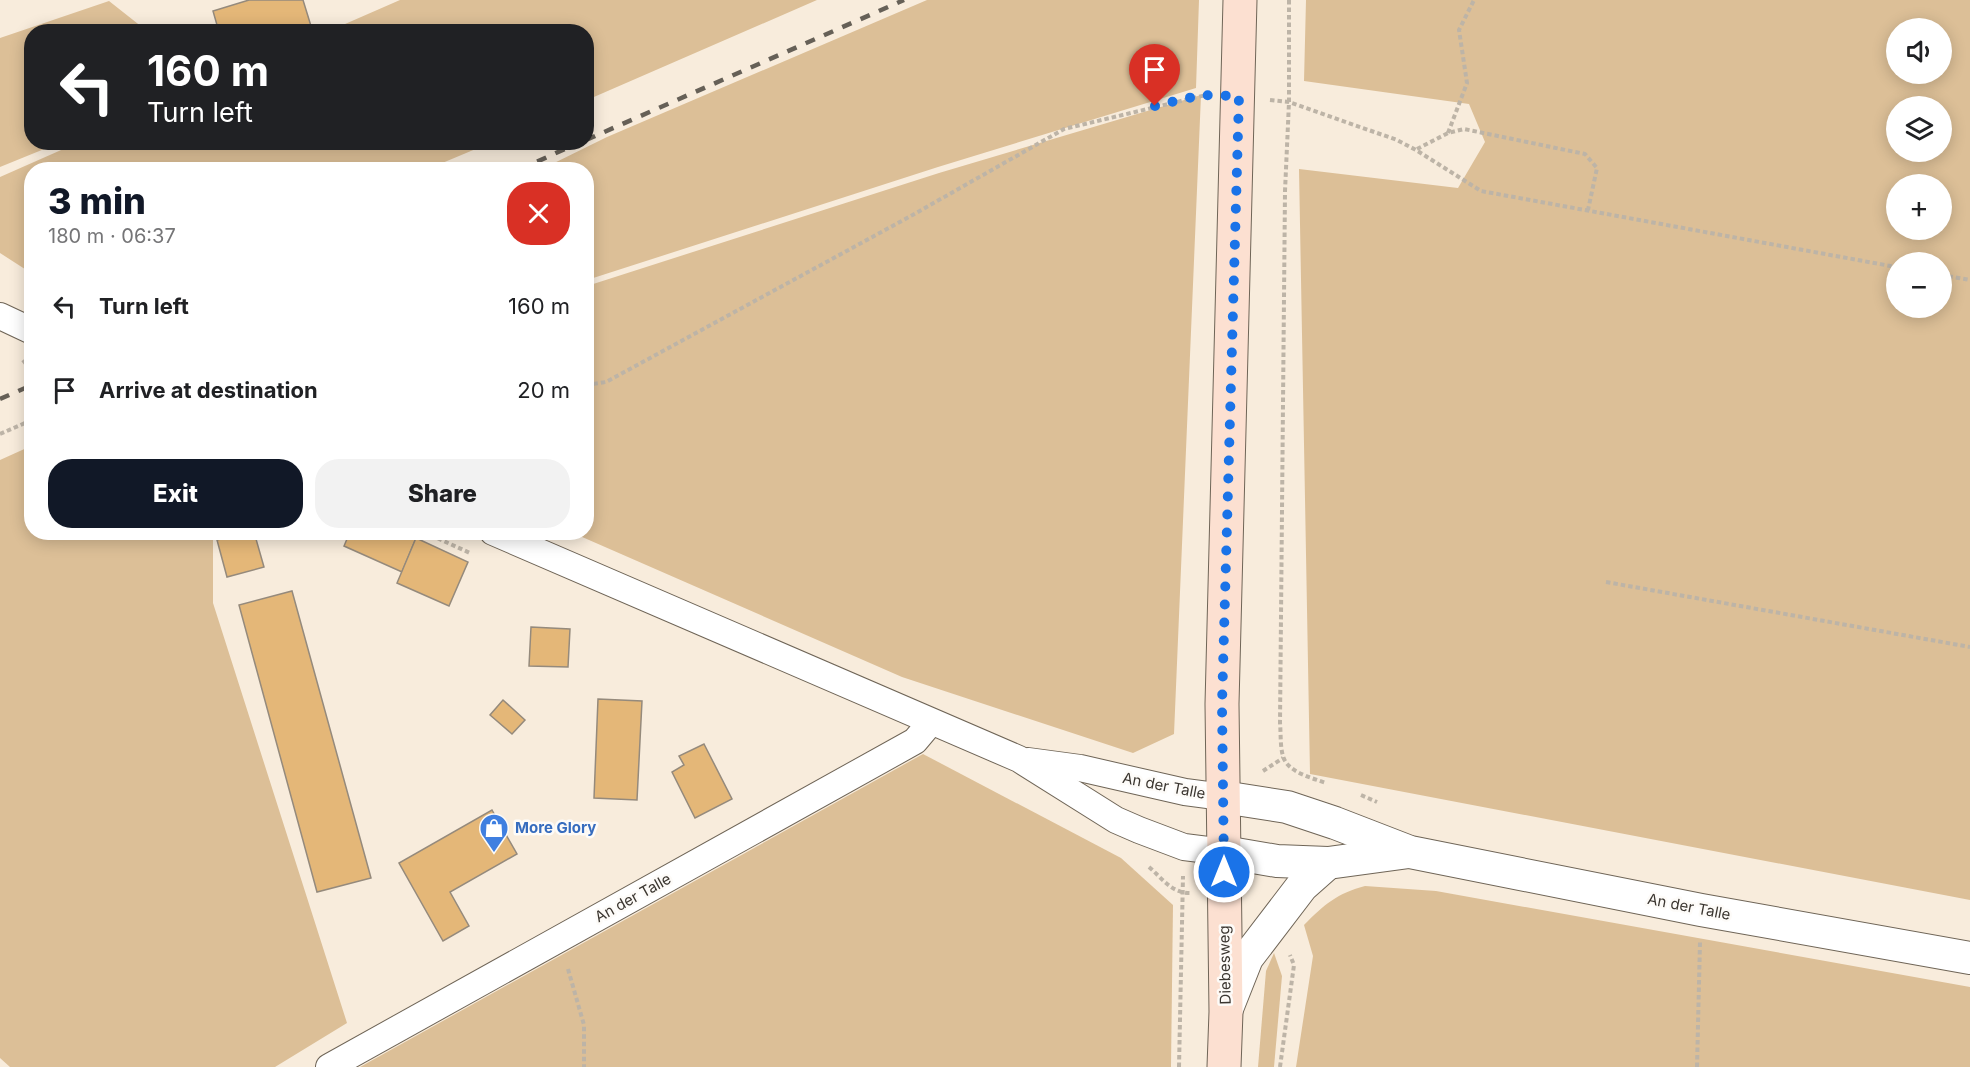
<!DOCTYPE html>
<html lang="en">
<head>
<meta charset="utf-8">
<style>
	:root { --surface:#fff; --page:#f2f2f2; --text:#202124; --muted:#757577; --accent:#111827 }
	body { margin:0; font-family:Inter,sans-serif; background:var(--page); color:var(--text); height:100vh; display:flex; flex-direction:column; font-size:22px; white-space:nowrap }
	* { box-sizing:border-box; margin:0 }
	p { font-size:20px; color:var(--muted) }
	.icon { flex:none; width:33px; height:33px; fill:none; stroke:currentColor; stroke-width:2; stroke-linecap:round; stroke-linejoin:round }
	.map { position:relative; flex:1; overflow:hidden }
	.sheet { position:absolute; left:24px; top:162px; width:570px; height:378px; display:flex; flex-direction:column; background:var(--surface); border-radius:24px; box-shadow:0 3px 15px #0003 }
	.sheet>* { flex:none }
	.top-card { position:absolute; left:24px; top:24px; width:570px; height:126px; border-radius:24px; box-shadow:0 3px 15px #0003; background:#202124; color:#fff; overflow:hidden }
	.fabs { position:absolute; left:1886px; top:18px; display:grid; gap:12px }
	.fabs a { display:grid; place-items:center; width:66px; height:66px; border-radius:50%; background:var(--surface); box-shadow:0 3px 15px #0003; font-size:30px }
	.pin { position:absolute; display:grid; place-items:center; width:51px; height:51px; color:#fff; margin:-62px -26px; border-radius:50% 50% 50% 0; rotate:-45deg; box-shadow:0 0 6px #0007 }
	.pin .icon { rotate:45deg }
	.me { position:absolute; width:66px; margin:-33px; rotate:0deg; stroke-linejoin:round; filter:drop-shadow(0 0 4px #0008) }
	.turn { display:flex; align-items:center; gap:21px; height:126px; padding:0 24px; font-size:27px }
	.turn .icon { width:78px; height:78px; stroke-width:2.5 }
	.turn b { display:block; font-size:42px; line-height:51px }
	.round { display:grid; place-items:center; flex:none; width:63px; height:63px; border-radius:24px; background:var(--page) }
	.headline { display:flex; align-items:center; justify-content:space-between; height:102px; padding:0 24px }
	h1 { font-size:36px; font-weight:800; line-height:45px; color:var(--accent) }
	.button { display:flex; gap:12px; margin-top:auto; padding:12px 24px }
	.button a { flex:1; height:69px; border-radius:24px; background:var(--accent); color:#fff; font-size:24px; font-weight:800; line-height:69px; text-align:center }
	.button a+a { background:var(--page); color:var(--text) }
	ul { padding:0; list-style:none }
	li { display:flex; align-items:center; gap:18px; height:84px; padding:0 24px }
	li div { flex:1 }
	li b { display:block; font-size:22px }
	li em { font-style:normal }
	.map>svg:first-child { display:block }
	.green { fill:#dcbf97; fill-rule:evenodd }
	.building { fill:#e4b778; stroke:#958a7c; stroke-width:1.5 }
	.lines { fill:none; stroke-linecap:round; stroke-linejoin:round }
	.minor-casing { stroke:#6f6557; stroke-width:28 }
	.tertiary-casing { stroke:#6f6557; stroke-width:34 }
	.secondary-casing { stroke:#6f6557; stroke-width:35 }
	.path { stroke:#bdb4a7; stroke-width:4; stroke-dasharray:4.5 3; stroke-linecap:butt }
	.minor { stroke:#fff; stroke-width:26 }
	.tertiary { stroke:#fff; stroke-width:32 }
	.secondary { stroke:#fce0d1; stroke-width:33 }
	.rail { stroke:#666057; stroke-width:4.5; stroke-dasharray:10 10; stroke-linecap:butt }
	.route { stroke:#1a73e8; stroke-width:10; stroke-dasharray:0 18 }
	.labels { text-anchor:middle; stroke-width:5; stroke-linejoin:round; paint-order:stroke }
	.street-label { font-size:15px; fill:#3b3630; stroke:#fdfbf8 }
	.shop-label { font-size:15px; font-weight:bold; fill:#366cbe; stroke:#fdfbf8; text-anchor:start }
</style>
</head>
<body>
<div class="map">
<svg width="1970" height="1067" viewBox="0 0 1970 1067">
	<rect width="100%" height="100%" fill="#f8ecdc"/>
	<g class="green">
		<path d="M 400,0 L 817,0 L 587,100 L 586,32 L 329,31 Z"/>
		<path d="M 927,0 L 1199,0 L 1196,88 L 938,167 L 587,280 L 586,170 L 542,169 L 607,137 Z"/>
		<path d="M 1306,0 L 1970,0 L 1970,900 L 1310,774 L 1299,169 L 1458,188 L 1485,142 L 1469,104 L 1304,81 ZM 1896,28 L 1941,28 L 1941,74 L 1896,74 ZM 1896,106 L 1941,106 L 1941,152 L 1896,152 ZM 1896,184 L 1941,184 L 1941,230 L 1896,230 ZM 1896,262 L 1941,262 L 1941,308 L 1896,308 Z"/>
		<path d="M 109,1 L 147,31 L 32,32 L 32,142 L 59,143 L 0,167 L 0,38 Z"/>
		<path d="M 1201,95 L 1174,734 L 1133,753 L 902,677 L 573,533 L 586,532 L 587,286 L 939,173 Z"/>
		<path d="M 77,143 L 77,142 L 490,143 L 428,169 L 32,170 L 31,273 L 0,253 L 0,177 Z"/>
		<path d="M 31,446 L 32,532 L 213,533 L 213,603 L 347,1023 L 275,1067 L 10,1067 L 0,1058 L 0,460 Z"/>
		<path d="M 923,754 L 1121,858 L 1173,905 L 1171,1067 L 360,1067 Z"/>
		<path d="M 1365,886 L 1436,891 L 1970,987 L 1970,1067 L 1296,1067 L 1313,956 L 1304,925 C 1325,904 1336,894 1365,886 Z"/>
		<path d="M 1274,953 L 1282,976 L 1274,1067 L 1258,1067 L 1266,971 Z"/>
	</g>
	<g class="building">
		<path d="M 249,0 L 303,0 L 311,26 L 293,32 L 219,32 L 213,11 Z"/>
		<path d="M 246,532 L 254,532 L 264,567 L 227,577 L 217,540 Z"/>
		<path d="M 350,532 L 404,532 L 416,538 L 402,572 L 344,546 Z"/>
		<path d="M 416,538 L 468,562 L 449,606 L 397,583 Z"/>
		<path d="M 292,591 L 371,878 L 317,892 L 239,605 Z"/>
		<path d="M 531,627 L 570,629 L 568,667 L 529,666 Z"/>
		<path d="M 598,699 L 642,701 L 637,800 L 594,798 Z"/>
		<path d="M 503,700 L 525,720 L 512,734 L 490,715 Z"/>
		<path d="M 704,744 L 732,799 L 695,818 L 672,772 L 684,765 L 679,756 Z"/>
		<path d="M 492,810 L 517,854 L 450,892 L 469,926 L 443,941 L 399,863 Z"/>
	</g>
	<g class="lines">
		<g class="minor-casing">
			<g id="minor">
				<path d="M 0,316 L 32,331"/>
				<path d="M 493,532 L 1019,759 L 1116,820 L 1139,830 L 1184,847 L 1224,852"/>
				<path d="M 1028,761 L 1080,768 L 1185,792 L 1223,797"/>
				<path d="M 329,1067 L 915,741 L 931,722"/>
			</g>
		</g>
		<g class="tertiary-casing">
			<g id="tertiary">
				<path d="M 1223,797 L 1287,807 L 1335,823 L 1410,852 L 1701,910 L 1970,958"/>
				<path d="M 1224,852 L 1277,861 L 1328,863 L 1409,852"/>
				<path d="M 1226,1011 L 1247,958 L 1302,886 L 1328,863"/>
			</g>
		</g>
		<g class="secondary-casing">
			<path id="secondary" d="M 1224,1067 L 1226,1012 L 1222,704 L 1240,0"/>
		</g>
		<g class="path">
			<path d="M 1289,0 L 1289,102 L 1285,191 L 1280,723 C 1281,734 1280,746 1283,756 C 1287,772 1312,778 1326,783"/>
			<path d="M 1270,100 L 1289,102 L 1397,140 L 1416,150 L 1481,191 L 1896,267"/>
			<path d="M 1448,133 L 1467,83 L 1459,30 L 1474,0"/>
			<path d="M 1417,149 L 1448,133 L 1464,129 L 1585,154 L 1597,168 L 1588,210"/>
			<path d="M 1941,275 L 1970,280"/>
			<path d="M 23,360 L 32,372"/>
			<path d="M 586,385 L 606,382 L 909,217 L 1064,129 L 1206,95"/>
			<path d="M 0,434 L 32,420"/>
			<path d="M 424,532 L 470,553"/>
			<path d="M 1606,582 L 1970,647"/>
			<path d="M 1263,771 L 1283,758"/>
			<path d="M 1361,795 L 1377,802"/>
			<path d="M 1149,867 C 1163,879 1172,894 1192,893"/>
			<path d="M 568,969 L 584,1025 L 584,1067"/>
			<path d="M 1179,1067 L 1183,876"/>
			<path d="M 1280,1067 L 1294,965 L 1290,955"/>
			<path d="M 1697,1067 L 1700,942"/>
		</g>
		<use href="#minor" class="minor"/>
		<use href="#tertiary" class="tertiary"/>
		<use href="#secondary" class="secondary"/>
		<g class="rail">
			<path d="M 586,140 L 904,0"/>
			<path d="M 519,170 L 580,142"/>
			<path d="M 0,399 L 32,385"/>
		</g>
	</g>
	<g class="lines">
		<path class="route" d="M 1155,106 L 1201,95 L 1239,96 L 1222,704 L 1224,872"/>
	</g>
	<defs>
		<g id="shop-pin" transform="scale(1.5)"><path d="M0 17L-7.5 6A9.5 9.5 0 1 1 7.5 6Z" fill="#3f7fe0" stroke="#fdfbf8"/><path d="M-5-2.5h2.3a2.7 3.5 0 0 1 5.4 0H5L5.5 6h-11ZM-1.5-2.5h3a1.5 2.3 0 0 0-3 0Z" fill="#fff"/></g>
	</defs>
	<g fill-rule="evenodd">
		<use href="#shop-pin" x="494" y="828"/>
	</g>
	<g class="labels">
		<g class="street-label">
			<text transform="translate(1164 786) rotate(11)" y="5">An der Talle</text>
			<text transform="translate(633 898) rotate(-29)" y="5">An der Talle</text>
			<text transform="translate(1689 907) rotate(11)" y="5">An der Talle</text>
			<text transform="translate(1225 965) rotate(-91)" y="5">Diebesweg</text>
		</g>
		<g class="shop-label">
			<text x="515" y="833">More Glory</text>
		</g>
	</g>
</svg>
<div class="fabs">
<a><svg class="icon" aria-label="sound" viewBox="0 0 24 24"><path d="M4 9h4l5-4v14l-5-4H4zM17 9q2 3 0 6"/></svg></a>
<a><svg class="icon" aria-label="layers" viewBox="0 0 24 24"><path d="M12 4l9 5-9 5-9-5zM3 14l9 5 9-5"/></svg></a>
<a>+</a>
<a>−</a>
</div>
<div class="pin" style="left:1155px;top:106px;background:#d93025"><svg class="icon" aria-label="arrive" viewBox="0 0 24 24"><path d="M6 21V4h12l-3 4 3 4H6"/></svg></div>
<svg class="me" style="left:1224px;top:872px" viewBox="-20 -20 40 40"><circle r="17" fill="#1a73e8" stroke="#fff" stroke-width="3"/><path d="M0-11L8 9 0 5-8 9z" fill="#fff"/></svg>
<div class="top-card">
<div class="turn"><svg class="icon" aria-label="left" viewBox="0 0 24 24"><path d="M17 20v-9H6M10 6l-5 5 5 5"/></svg><div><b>160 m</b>Turn left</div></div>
</div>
<section class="sheet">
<div class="headline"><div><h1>3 min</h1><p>180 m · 06:37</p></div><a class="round" style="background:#d93025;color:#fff"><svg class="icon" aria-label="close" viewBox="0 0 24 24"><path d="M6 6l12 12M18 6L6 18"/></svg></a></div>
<ul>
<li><svg class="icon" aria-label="left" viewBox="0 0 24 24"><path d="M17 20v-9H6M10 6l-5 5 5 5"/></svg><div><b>Turn left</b></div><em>160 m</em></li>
<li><svg class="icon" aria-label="arrive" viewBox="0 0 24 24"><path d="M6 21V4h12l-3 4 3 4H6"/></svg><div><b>Arrive at destination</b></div><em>20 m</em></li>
</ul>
<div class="button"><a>Exit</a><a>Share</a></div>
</section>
</div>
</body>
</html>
